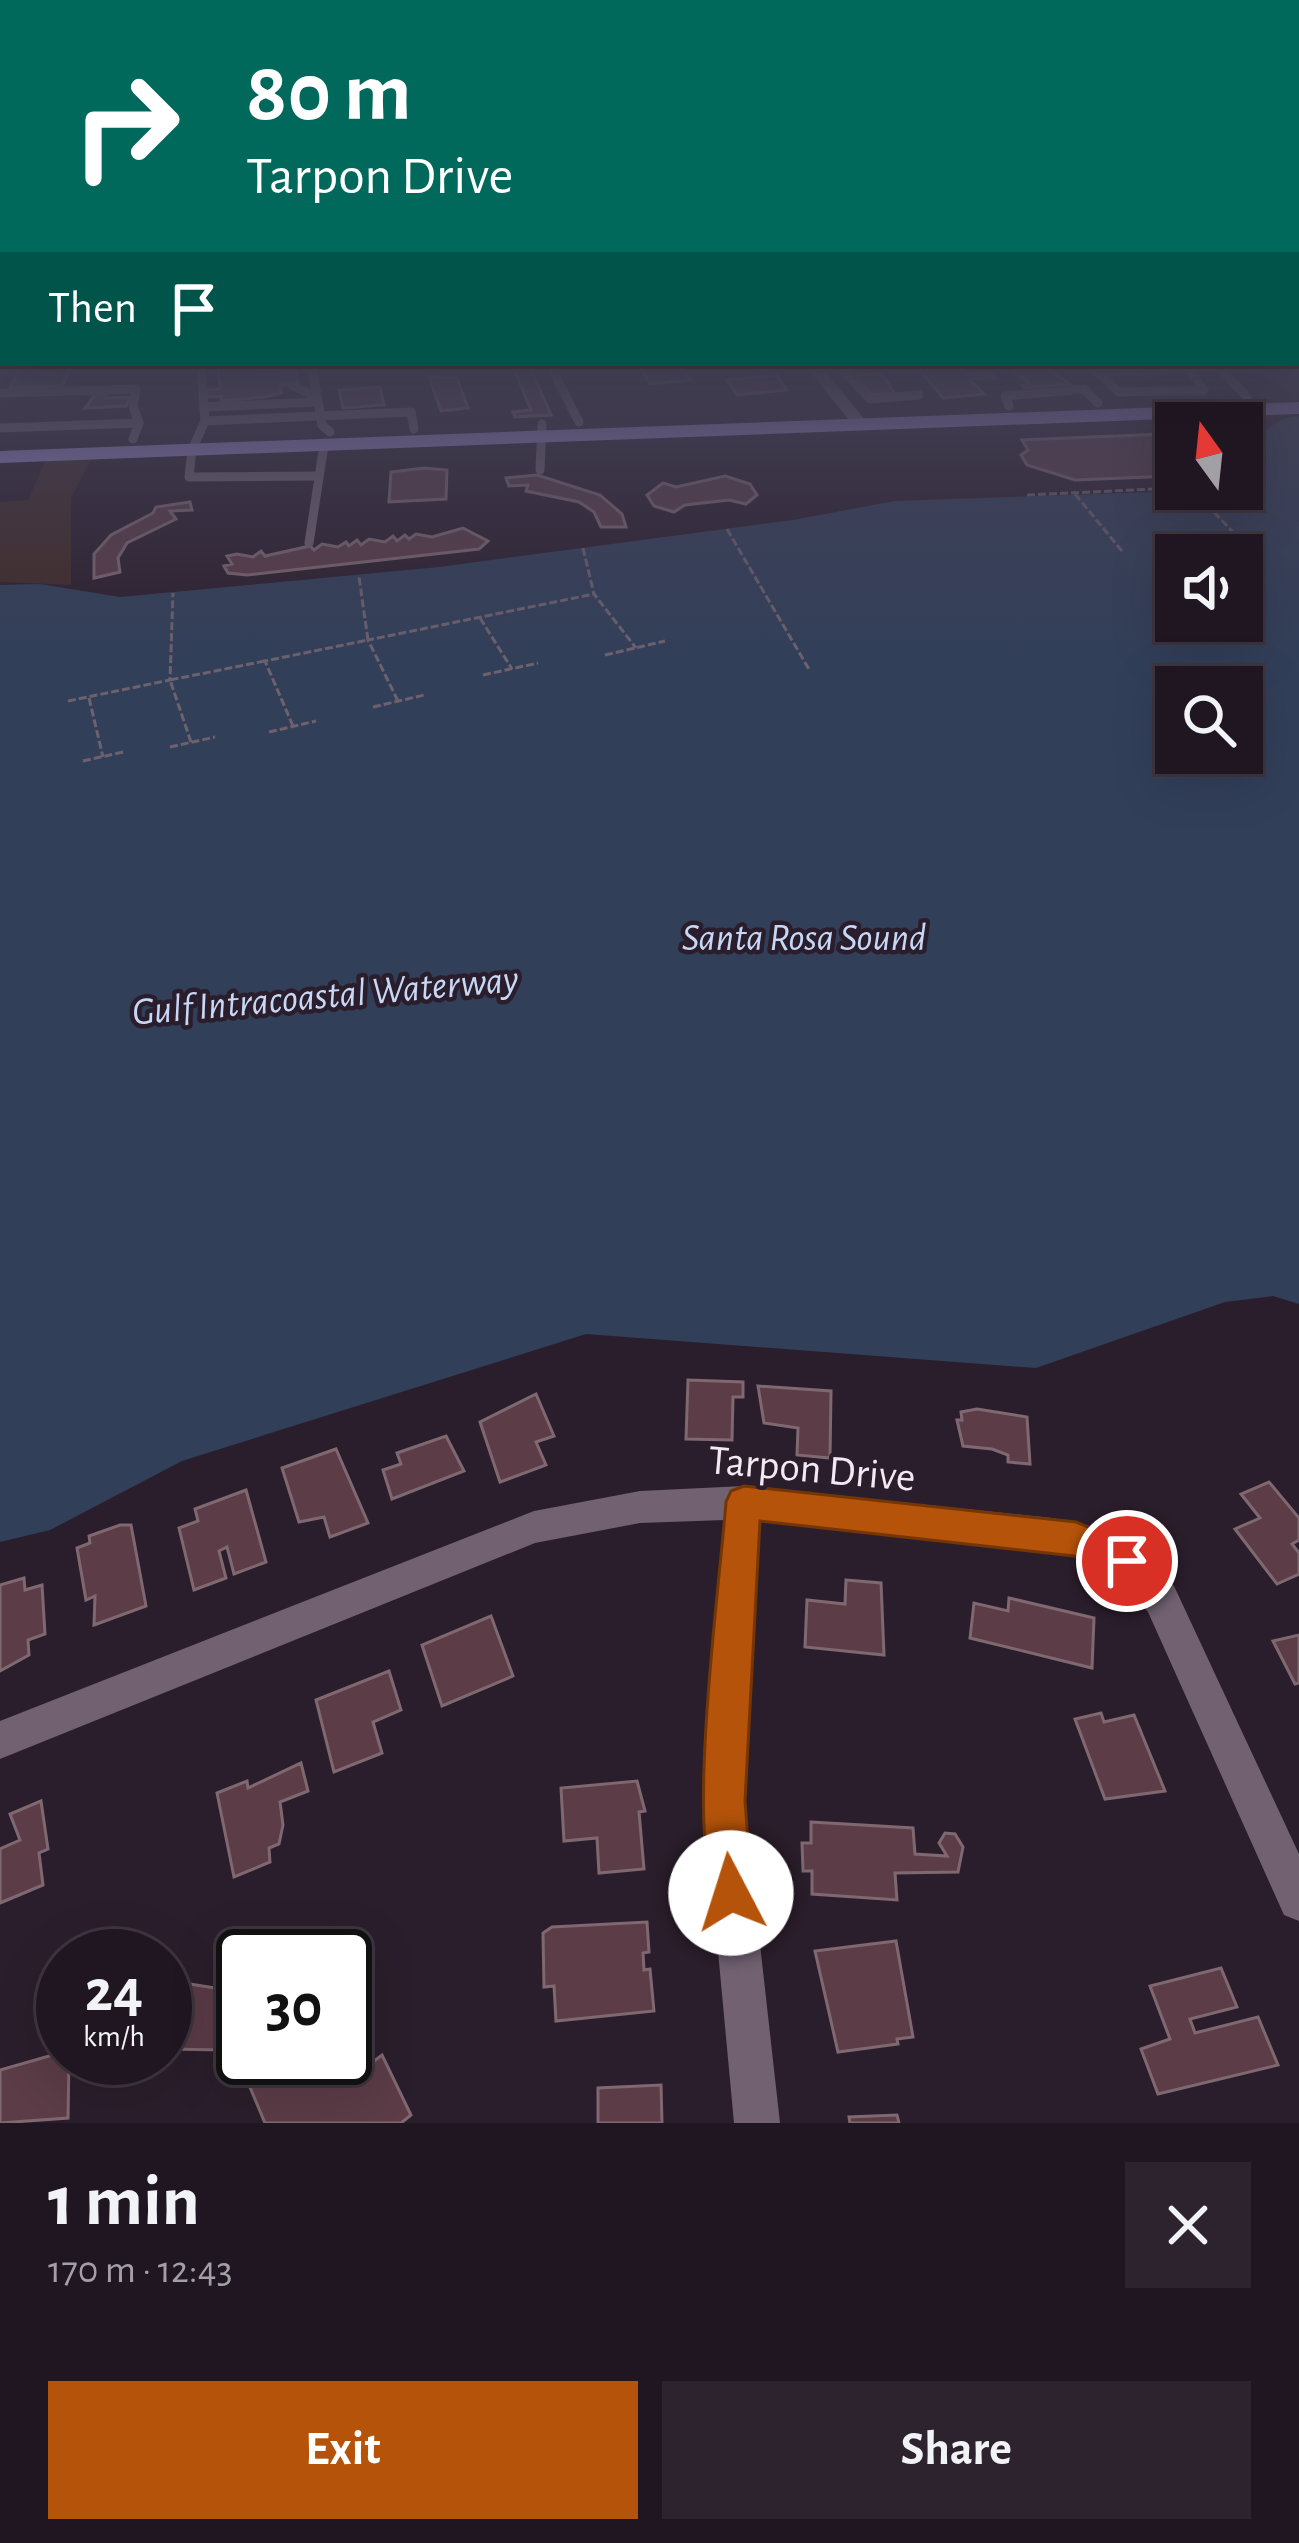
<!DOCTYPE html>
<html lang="en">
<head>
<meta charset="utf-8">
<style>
	:root { --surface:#201621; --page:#2d232e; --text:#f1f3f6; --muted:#a29fa5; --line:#3d353f; --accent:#b45309 }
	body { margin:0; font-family:"Alegreya Sans",sans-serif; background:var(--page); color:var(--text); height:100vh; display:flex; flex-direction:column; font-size:45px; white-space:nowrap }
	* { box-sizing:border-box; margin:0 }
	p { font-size:39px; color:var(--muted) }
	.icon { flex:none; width:66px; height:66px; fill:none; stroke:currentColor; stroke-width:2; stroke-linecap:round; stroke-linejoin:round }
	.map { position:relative; height:2123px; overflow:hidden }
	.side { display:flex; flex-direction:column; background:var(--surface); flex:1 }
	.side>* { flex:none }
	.top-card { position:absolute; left:0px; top:0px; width:1299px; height:366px; box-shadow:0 12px 48px #0002,0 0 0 3px var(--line); background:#00695c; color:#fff; overflow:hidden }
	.needle { width:78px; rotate:345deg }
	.tools { position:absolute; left:1155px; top:402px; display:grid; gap:24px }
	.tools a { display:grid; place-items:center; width:108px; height:108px; border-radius:0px; background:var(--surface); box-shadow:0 12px 48px #0002,0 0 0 3px var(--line); font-size:60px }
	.speed { position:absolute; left:36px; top:1929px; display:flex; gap:24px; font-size:60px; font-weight:700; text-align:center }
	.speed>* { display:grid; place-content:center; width:156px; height:156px; border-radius:50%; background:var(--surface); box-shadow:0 12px 48px #0002,0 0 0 3px var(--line); line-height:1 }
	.speed small { font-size:30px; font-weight:400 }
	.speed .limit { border:6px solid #111; border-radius:18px; background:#fff; color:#111 }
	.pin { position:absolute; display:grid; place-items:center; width:102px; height:102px; color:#fff; margin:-51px; border:6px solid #fff; border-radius:50%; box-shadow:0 3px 12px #0007 }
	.me { position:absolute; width:132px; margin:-66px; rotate:355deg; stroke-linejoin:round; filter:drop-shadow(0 0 9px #0008) }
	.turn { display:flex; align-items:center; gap:42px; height:252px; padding:0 48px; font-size:54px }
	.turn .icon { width:156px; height:156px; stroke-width:2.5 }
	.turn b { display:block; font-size:84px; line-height:102px }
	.then { display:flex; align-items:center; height:114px; padding:0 48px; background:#0003; gap:24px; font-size:45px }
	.round { display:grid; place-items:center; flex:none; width:126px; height:126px; border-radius:0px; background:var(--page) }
	.summary { display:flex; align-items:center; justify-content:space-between; height:204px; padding:0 48px }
	h1 { font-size:72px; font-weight:700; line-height:90px }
	.action { display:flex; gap:24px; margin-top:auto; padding:24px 48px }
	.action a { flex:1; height:138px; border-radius:0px; background:var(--accent); color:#fff; font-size:48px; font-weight:700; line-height:138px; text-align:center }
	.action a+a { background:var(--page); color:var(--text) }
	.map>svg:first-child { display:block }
	.green { fill:#402a27 }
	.water { fill:#323f59; fill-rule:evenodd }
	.building { fill:#5b3c47; stroke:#7f6870; stroke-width:3 }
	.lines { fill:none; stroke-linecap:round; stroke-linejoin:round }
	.path { stroke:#6d616e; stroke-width:3; stroke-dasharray:8 3; stroke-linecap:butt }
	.service { stroke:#716171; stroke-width:9 }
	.minor { fill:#716171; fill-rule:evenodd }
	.trunk { fill:#a18ed5; fill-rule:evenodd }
	.route { fill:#b45309; stroke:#753606; stroke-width:3 }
	.labels { text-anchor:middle; stroke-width:9; stroke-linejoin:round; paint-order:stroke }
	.water-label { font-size:39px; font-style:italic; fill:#c7d7f6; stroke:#2b1e2c }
	.near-street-label { font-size:42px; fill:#f2e9f3; stroke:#2b1e2c }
</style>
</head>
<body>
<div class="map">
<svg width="1299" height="2123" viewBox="0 0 1299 2123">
	<rect width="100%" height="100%" fill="#2b1e2c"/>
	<path class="green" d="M 91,459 L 71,498 L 71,585 L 0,582 L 0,502 L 28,500 L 46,460 Z"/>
	<path class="water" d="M 1299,416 L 1299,1304 L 1273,1296 L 1225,1302 L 1036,1368 L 586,1334 L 182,1461 L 50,1530 L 0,1542 L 0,585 L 40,584 L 120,597 L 439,567 L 793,520 L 895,501 L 1242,489 C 1242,457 1262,418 1299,416 ZM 1242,555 L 1242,621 L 1176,621 L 1176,555 ZM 1242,687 L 1242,753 L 1176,753 L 1176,687 Z"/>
	<g class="building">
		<path d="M 21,367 L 71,367 L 62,386 L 10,388 Z"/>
		<path d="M 218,367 L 296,371 L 298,384 L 280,385 L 282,393 L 265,397 L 222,401 L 221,396 L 207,397 L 207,390 L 220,389 Z"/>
		<path d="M 513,367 L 530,367 L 551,415 L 515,417 L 513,412 L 531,410 Z"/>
		<path d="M 640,367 L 680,367 L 691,380 L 650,384 Z"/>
		<path d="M 917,367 L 956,367 L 965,375 L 989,371 L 996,378 L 969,379 L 984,394 L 943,398 Z"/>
		<path d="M 1011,367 L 1045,367 L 1070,384 L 1025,388 L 1022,385 L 1029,384 Z"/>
		<path d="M 876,373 L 885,378 L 894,393 L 873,395 L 859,382 L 857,375 Z"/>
		<path d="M 776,375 L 787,390 L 737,395 L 727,380 Z"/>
		<path d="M 429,377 L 457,378 L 468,408 L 441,411 Z"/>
		<path d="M 380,387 L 384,405 L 343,408 L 339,390 Z"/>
		<path d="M 107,392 L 105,398 L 130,397 L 126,406 L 85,408 L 96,393 Z"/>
		<path d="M 1163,434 L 1176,444 L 1172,476 L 1075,480 L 1027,465 L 1021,455 L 1028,450 L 1022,440 Z"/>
		<path d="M 424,468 L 447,470 L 446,499 L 389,502 L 391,472 Z"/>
		<path d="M 537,475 L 600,495 L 622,514 L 626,527 L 601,527 L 594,512 L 579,502 L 526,491 L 528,485 L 509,486 L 506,478 Z"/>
		<path d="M 725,476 L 750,484 L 757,495 L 746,504 L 729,500 L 685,505 L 674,512 L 654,506 L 647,495 L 663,483 L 676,487 Z"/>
		<path d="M 190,502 L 192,510 L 170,511 L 176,519 L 127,543 L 118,558 L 120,572 L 94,578 L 94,554 L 111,535 L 153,513 L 156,507 Z"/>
		<path d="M 463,528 L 488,541 L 479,549 L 247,575 L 228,573 L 224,566 L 232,564 L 227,556 L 237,554 L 253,557 L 261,551 L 265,556 L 310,546 L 314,550 L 322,544 L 338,547 L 346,542 L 349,546 L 357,540 L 361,545 L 369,539 L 385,542 L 393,536 L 397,541 L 405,535 L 409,539 L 416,534 L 432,537 Z"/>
		<path d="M 688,1380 L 743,1382 L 743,1397 L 733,1397 L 732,1440 L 686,1439 Z"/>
		<path d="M 758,1386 L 831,1391 L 830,1458 L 797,1455 L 798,1428 L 764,1423 Z"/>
		<path d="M 536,1394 L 554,1436 L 536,1442 L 546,1465 L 500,1482 L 480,1422 Z"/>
		<path d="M 977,1409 L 1027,1417 L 1030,1464 L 1008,1462 L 1008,1455 L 992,1449 L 963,1446 L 957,1420 L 962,1420 L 961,1412 Z"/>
		<path d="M 446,1436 L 464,1471 L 392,1499 L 383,1470 L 401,1464 L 397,1453 Z"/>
		<path d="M 336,1449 L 368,1523 L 330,1537 L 324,1517 L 299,1522 L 282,1468 Z"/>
		<path d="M 1269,1482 L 1299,1518 L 1299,1540 L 1292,1544 L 1299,1553 L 1299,1574 L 1277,1584 L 1235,1529 L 1260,1518 L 1241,1494 Z"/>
		<path d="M 246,1490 L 266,1562 L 234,1574 L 227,1547 L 219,1551 L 226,1578 L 194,1590 L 179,1528 L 198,1521 L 195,1509 Z"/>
		<path d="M 120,1525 L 131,1525 L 146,1606 L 94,1625 L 95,1596 L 86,1600 L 77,1548 L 90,1543 L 89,1536 Z"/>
		<path d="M 24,1578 L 25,1590 L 42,1585 L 45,1634 L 28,1640 L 29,1655 L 0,1671 L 0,1585 Z"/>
		<path d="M 846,1580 L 881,1583 L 884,1655 L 805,1647 L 807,1600 L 845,1604 Z"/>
		<path d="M 1009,1598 L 1094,1618 L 1092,1668 L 970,1638 L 974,1603 L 1008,1611 Z"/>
		<path d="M 491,1616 L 513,1676 L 442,1706 L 422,1645 Z"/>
		<path d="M 1299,1635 L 1299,1683 L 1295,1684 L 1273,1641 Z"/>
		<path d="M 389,1671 L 401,1710 L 373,1722 L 382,1753 L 334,1772 L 316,1700 Z"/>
		<path d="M 1101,1713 L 1104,1722 L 1134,1715 L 1165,1791 L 1105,1799 L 1075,1719 Z"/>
		<path d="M 301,1763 L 308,1791 L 280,1802 L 283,1825 L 279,1844 L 269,1848 L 270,1862 L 234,1877 L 217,1793 L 247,1781 L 248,1788 Z"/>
		<path d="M 637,1781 L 645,1811 L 639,1812 L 644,1869 L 599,1873 L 597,1838 L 564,1841 L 561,1788 Z"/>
		<path d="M 41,1801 L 48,1849 L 39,1853 L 43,1885 L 0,1903 L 0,1849 L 20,1840 L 10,1814 Z"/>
		<path d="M 811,1822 L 913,1828 L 915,1854 L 947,1856 L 939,1843 L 945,1833 L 955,1834 L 963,1847 L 958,1872 L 895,1873 L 897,1900 L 812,1894 L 812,1871 L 803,1871 L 802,1843 L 811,1843 Z"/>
		<path d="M 647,1922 L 649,1952 L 643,1953 L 644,1970 L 650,1969 L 654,2011 L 556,2021 L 554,1986 L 544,1987 L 543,1933 L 552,1927 Z"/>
		<path d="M 896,1941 L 913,2037 L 897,2039 L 898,2044 L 838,2052 L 815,1951 Z"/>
		<path d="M 1221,1968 L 1237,2007 L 1190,2019 L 1195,2033 L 1258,2017 L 1278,2065 L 1158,2094 L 1141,2049 L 1170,2039 L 1150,1986 Z"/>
		<path d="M 165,1980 L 240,1992 L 224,2050 L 165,2049 Z"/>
		<path d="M 63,2052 L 63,2058 L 69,2058 L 68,2118 L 0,2123 L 0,2070 Z"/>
		<path d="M 382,2055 L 411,2115 L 401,2123 L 265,2123 L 249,2085 L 284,2058 L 344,2058 L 353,2077 Z"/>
		<path d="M 661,2085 L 662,2123 L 598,2123 L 598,2088 Z"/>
		<path d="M 897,2115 L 899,2123 L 850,2123 L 849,2117 Z"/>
	</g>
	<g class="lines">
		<g class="path">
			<path d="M 1242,449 L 1249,426"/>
			<path d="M 1177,489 L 1210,508 L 1255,555"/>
			<path d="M 1075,494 L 1122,551"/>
			<path d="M 1027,495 L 1176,488"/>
			<path d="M 727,529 L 810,671"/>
			<path d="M 583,548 L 594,594 L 636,648"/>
			<path d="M 480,618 L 512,669"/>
			<path d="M 605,655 L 665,641"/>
			<path d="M 483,675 L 538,663"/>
			<path d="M 89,698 L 103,757"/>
			<path d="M 68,701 L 170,680 L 173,593"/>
			<path d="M 398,701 L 368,640 L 594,594"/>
			<path d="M 373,707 L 424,695"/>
			<path d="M 293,726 L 265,661 L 368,640 L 359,577"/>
			<path d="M 269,732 L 316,721"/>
			<path d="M 191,742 L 170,680 L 265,661"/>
			<path d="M 170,747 L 215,737"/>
			<path d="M 83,761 L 123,752"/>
		</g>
		<g class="service">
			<path d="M 201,367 L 205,421 L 192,450 L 189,477 L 319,476"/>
			<path d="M 312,367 L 322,425 L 330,432"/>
			<path d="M 551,367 L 579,422"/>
			<path d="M 1092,367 L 1119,392 L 1204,390 L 1189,369"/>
			<path d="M 1219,367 L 1247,397"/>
			<path d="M 843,370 L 870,399 L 919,395"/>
			<path d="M 1097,372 L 1220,368"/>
			<path d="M 292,385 L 317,397"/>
			<path d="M 0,393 L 136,389 L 133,406 L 139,423"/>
			<path d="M 1009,406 L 1005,396 L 1084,389 L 1098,403"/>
			<path d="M 204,407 L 318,402"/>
			<path d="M 205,421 L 411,412 L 414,429"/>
			<path d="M 0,428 L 139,423 L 133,439"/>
			<path d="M 540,470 L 542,424"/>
			<path d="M 309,543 L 324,445"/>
		</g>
		<g class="minor">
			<path d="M 807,367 L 822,367 L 867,422 L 867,428 L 855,428 Z"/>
			<path d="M 744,1486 L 1052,1518 L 1090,1526 L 1129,1541 L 1174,1586 L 1299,1854 L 1299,1921 L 1284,1915 L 1148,1612 L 1111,1570 L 1090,1559 L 1052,1551 L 760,1521 L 744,1801 L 780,2123 L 734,2123 L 704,1801 L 725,1520 L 640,1523 L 535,1543 L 0,1759 L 0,1721 L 534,1511 L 640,1491 Z"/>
		</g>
		<path class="trunk" d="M 1299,402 L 1299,414 L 0,463 L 0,451 Z"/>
	</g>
	<linearGradient id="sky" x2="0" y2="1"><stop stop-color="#181018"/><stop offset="0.55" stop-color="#444156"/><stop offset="1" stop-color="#444156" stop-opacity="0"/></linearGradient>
	<rect width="1299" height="664" fill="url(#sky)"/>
	<path class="route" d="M 744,1486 L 1076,1522 L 1140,1549 L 1145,1561 L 1140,1573 L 1127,1578 L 1074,1556 L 760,1521 L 745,1801 L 752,1893 L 746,1908 L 731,1914 L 717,1908 C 685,1832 719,1594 726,1502 L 731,1491 Z"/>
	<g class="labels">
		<g class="water-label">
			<text x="804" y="950">Santa Rosa Sound</text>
			<text transform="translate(325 994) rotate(-5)" y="14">Gulf Intracoastal Waterway</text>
		</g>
		<g class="near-street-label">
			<text transform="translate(812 1467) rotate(5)" y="15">Tarpon Drive</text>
		</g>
	</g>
</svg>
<div class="tools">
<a><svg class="needle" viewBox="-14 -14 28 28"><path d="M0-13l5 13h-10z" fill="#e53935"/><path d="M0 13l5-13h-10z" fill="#a29fa5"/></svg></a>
<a><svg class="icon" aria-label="sound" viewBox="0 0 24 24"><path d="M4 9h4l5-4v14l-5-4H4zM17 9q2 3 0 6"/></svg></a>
<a><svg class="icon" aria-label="search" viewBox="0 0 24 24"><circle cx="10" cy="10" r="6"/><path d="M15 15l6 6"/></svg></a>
</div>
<div class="speed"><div>24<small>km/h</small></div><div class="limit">30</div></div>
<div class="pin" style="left:1127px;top:1561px;background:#d93025"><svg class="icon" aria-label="arrive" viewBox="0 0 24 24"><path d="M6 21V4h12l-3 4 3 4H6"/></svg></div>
<svg class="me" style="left:731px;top:1893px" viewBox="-20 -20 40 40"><circle r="19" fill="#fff"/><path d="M0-13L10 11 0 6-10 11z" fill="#b45309"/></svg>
<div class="top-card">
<div class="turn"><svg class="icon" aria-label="right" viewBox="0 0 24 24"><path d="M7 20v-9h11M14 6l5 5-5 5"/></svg><div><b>80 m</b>Tarpon Drive</div></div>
<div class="then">Then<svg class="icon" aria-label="arrive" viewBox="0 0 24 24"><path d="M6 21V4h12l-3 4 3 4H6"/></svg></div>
</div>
</div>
<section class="side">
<div class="summary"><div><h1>1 min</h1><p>170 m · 12:43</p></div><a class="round"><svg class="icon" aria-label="close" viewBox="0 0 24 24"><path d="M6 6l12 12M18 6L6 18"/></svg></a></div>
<div class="action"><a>Exit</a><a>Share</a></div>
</section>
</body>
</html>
